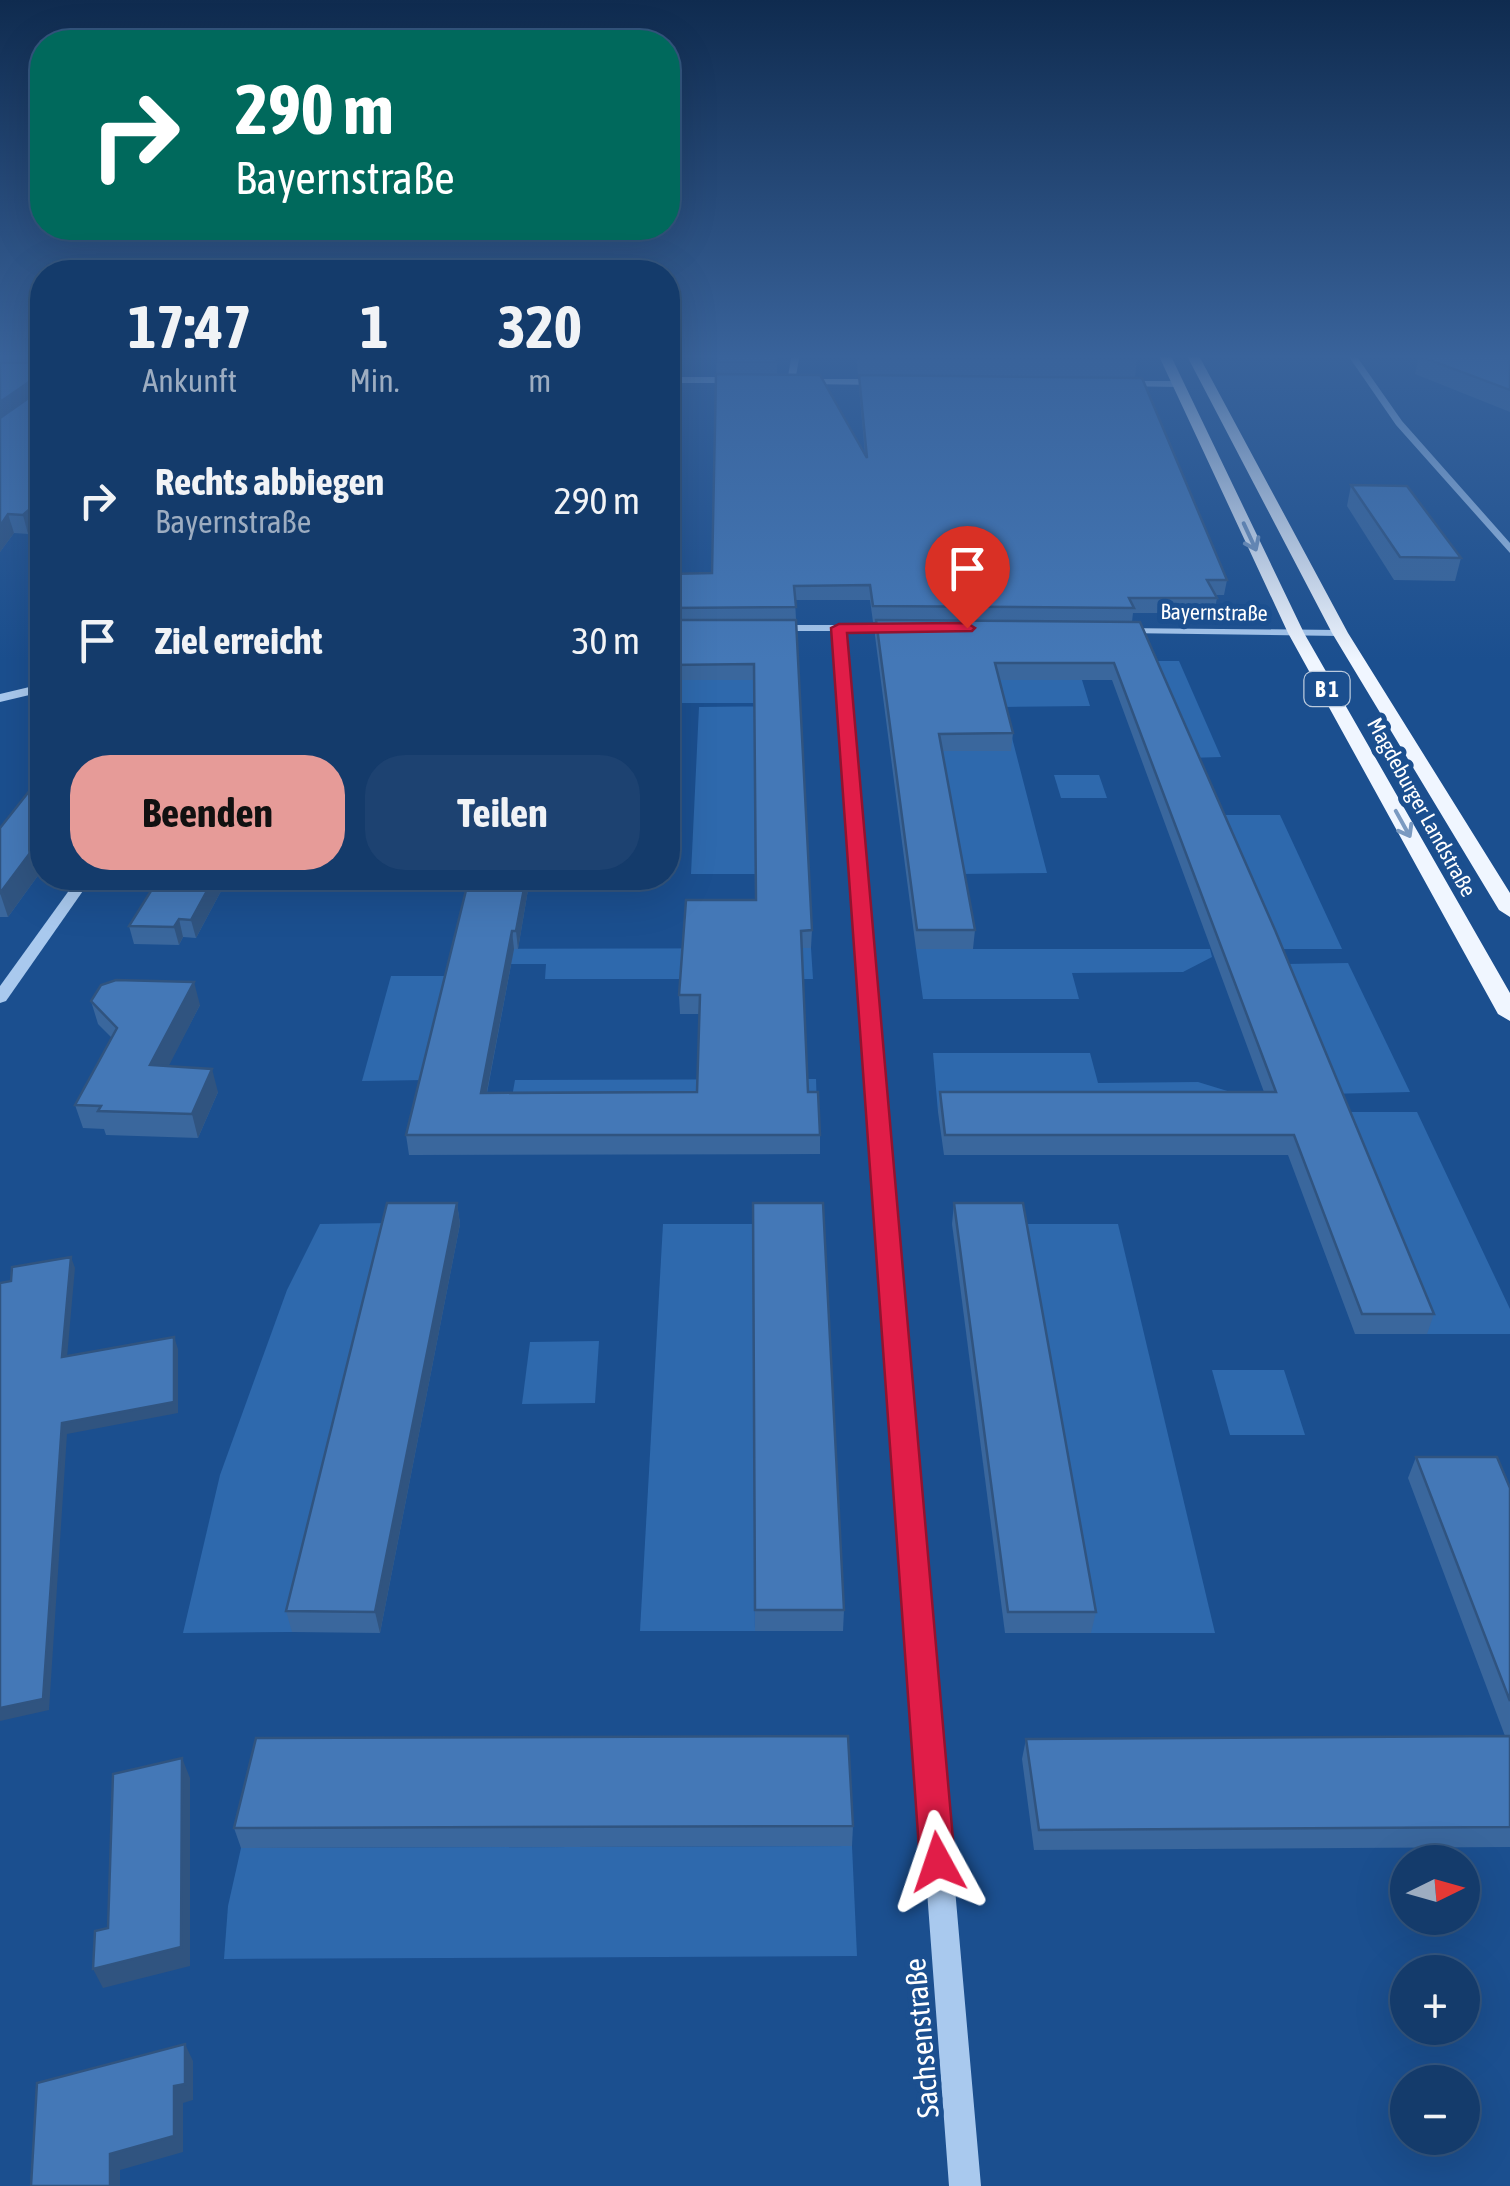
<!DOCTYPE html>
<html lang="de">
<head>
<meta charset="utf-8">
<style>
	:root { --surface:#143b6b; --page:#1d4271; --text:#f1f3f6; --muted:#9dadc1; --line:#33557e; --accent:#e69b98 }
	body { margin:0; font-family:"Asap Condensed",sans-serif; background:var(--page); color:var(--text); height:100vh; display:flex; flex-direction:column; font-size:38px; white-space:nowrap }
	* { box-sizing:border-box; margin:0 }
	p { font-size:32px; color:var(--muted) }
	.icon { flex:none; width:55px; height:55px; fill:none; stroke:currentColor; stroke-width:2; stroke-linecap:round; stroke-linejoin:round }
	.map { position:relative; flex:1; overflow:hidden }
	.details { position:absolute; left:30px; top:260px; width:650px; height:630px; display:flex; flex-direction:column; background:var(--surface); border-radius:40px; box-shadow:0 10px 40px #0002,0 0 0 2px var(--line) }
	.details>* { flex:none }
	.top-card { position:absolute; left:30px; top:30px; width:650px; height:210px; border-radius:40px; box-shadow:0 10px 40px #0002,0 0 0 2px var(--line); background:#00695c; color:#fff; overflow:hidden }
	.needle { width:65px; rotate:85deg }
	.tools { position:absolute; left:1390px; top:1845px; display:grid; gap:20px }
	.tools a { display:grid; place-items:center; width:90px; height:90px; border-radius:50%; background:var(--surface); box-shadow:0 10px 40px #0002,0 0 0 2px var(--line); font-size:50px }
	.pin { position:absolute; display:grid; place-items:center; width:85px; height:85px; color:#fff; margin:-102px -42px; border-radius:50% 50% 50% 0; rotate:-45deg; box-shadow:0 0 10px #0007 }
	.pin .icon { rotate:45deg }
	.me { position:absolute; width:110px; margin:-55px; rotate:355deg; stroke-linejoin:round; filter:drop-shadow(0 0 8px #0008) }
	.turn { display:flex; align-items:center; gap:35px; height:210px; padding:0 40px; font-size:45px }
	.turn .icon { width:130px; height:130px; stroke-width:2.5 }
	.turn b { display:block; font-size:70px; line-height:85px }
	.eta { display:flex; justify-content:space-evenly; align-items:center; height:170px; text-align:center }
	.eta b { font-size:60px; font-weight:700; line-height:70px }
	.button { display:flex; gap:20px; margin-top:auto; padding:20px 40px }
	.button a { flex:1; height:115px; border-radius:40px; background:var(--accent); color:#111; font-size:40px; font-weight:700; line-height:115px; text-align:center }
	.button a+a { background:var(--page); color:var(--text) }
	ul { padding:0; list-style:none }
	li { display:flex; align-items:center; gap:30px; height:140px; padding:0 40px }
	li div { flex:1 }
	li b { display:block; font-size:38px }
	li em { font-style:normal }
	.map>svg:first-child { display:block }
	.green { fill:#2e69ad }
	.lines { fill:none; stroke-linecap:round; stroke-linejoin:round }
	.minor { fill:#a9c9ee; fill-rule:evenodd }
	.major { fill:#f0f6ff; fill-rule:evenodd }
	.wall { fill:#3a679d }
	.shaded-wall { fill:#305480 }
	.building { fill:#4478b7; stroke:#305480; stroke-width:2.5 }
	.oneway { stroke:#7b9ac1 }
	.route { fill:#e11d48; stroke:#92132f; stroke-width:2.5 }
	.labels { text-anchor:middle; stroke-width:10; stroke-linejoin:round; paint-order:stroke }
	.far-street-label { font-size:22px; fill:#fff; stroke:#1b4f8f }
	.shield { fill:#1b4f8f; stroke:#bbcadd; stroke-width:2.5 }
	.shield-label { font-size:22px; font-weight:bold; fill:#fff }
	.near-street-label { font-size:30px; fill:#fff; stroke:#1b4f8f }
</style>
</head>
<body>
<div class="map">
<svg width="1510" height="2186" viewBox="0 0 1510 2186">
	<rect width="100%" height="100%" fill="#1b4f8f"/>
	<g class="green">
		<path d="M 1148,661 L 1179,661 L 1221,757 L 1188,758 Z"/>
		<path d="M 668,680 L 799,680 L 800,703 L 668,703 Z"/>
		<path d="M 881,680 L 1082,680 L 1090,706 L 1004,707 L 1047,873 L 960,874 Z"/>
		<path d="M 800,706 L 754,711 L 755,874 L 691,874 L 699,707 Z"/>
		<path d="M 1054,775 L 1099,775 L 1107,798 L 1061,798 Z"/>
		<path d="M 1215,815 L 1280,815 L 1342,949 L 1270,949 Z"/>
		<path d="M 811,948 L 813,979 L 545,979 L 546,964 L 454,964 L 458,949 Z"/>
		<path d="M 916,949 L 1210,949 L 1212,957 L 1183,972 L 1072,973 L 1079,999 L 923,999 Z"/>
		<path d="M 1348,963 L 1410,1092 L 1285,1095 L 1229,965 Z"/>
		<path d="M 391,976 L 450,976 L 426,1080 L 362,1081 Z"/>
		<path d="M 933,1053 L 1090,1053 L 1098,1083 L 1198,1082 L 1260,1101 L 938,1112 Z"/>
		<path d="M 816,1079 L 817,1111 L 512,1097 L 515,1080 Z"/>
		<path d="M 1335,1112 L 1417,1112 L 1510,1309 L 1510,1334 L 1427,1334 Z"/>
		<path d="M 391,1223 L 292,1632 L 183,1633 L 220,1475 L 287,1290 L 320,1224 Z"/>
		<path d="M 663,1224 L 753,1224 L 755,1631 L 640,1631 Z"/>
		<path d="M 1020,1224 L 1118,1224 L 1215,1633 L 1091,1633 Z"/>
		<path d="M 599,1341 L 595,1403 L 522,1404 L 530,1342 Z"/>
		<path d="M 1212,1370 L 1284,1370 L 1305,1435 L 1230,1435 Z"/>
		<path d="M 852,1846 L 857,1956 L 224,1959 L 228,1906 L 241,1848 Z"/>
	</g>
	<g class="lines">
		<g class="minor">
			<path d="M 792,354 L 800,354 L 795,381 L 791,384 L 787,381 Z"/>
			<path d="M 1347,354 L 1355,354 L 1402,421 L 1510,543 L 1510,553 L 1396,425 Z"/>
			<path d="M 668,377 L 737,377 L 741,380 L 737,383 L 668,383 Z"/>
			<path d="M 800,379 L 882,379 L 886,382 L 882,385 L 803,384 Z"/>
			<path d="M 1123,381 L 1177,381 L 1181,384 L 1177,387 L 1120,386 Z"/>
			<path d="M 897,625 L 903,628 L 901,630 L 845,631 L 981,2186 L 949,2186 L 833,631 L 773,631 L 767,628 L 773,625 Z"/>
			<path d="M 1119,628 L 1340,630 L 1346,633 L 1340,636 L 1123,633 L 1117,630 Z"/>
			<path d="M 42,684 L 42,692 L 0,702 L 0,694 Z"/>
			<path d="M 78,878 L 92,878 L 6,1001 L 0,1003 L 0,986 Z"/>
		</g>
		<g class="major">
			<path d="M 1158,354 L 1170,354 L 1304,633 L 1510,993 L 1510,1021 L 1498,1014 L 1288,633 Z"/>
			<path d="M 1186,354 L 1198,354 L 1348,633 L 1510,893 L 1510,917 L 1499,910 L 1332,633 Z"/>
		</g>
	</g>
	<g class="wall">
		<path d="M 0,354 L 42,354 L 42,527 L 36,527 L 28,534 L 14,533 L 0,552 Z"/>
		<rect x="716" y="354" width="61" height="20"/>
		<path d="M 856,354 L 1135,354 L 1137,359 L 1135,377 L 858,375 Z"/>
		<path d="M 1510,354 L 1510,412 L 1415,374 L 1419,356 Z"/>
		<path d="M 859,375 L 1227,580 L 1224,595 L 1215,595 L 1217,598 L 1214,613 L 1133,613 L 1132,622 L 1434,1314 L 1427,1334 L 1355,1334 L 1288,1155 L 944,1155 L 938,1112 L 940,1092 L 1264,1092 L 1112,680 L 1000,680 L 1013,733 L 1011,751 L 942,751 L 975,930 L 973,949 L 916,949 L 875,636 L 875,622 L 873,622 L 870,600 L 795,600 L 812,930 L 811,948 L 802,948 L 808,1092 L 820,1135 L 820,1154 L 409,1155 L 406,1135 L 530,878 L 518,949 L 514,949 L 487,1093 L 697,1092 L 700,1014 L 680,1014 L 679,995 L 755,900 L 754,680 L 668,680 L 668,574 L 712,573 L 865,454 L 859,388 Z"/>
		<path d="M 1351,485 L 1461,558 L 1455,581 L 1394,580 L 1347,506 Z"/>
		<path d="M 42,768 L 42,870 L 8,917 L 0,917 L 0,828 L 40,779 L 38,774 Z"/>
		<path d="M 228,878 L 196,938 L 183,937 L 179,945 L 134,944 L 129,926 Z"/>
		<path d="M 91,1001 L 200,1005 L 168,1066 L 218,1092 L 198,1138 L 106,1135 L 104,1129 L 83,1128 L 75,1105 L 112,1038 L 98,1024 Z"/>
		<path d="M 457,1203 L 460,1224 L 380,1633 L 292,1632 L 286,1611 Z"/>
		<path d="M 753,1203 L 844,1610 L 843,1631 L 755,1631 Z"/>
		<path d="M 954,1203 L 1096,1612 L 1091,1633 L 1005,1633 L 952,1224 Z"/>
		<path d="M 1416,1457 L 1510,1488 L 1510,1847 L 1034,1850 L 1022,1759 L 1026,1739 L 1505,1736 L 1408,1478 Z"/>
		<path d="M 853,1826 L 852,1846 L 241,1848 L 234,1828 Z"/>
	</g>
	<g class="shaded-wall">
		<path d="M 670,354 L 671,354 L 669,373 L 668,374 L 668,362 Z"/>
		<path d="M 35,378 L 39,394 L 0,422 L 0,402 Z"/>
		<path d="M 31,508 L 36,527 L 28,534 L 23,515 Z"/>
		<path d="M 8,514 L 14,533 L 0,552 L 0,526 Z"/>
		<path d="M 42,837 L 42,870 L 8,917 L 0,893 Z"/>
		<path d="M 214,878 L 228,878 L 196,938 L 191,920 Z"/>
		<path d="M 526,878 L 530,878 L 518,949 L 516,931 Z"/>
		<path d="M 179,919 L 183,937 L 179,945 L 174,927 Z"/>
		<path d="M 512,931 L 514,949 L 483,1112 L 481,1093 Z"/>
		<path d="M 194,982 L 200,1005 L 157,1089 L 150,1065 Z"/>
		<path d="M 212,1069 L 218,1092 L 198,1138 L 192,1114 Z"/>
		<path d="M 457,1203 L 460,1224 L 380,1633 L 375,1612 Z"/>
		<path d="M 71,1257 L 75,1268 L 66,1369 L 62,1357 Z"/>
		<path d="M 174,1337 L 178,1349 L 178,1413 L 67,1434 L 49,1710 L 0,1721 L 0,1708 L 62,1423 Z"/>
		<path d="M 182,1758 L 190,1778 L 190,1966 L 103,1988 L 93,1969 Z"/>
		<path d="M 185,2044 L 193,2061 L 193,2100 L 183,2103 L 183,2152 L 120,2170 L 120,2186 L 110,2186 L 110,2154 L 174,2086 Z"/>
	</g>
	<g class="building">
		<path d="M 40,354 L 42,354 L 42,509 L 31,508 L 23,515 L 8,514 L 0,526 L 0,418 L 40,390 L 42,382 L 35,378 L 0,402 L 0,363 L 38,363 L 42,359 Z"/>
		<rect x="716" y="354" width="61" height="8"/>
		<path d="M 858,354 L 1135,354 L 1137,359 L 858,357 Z"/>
		<path d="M 1428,354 L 1510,354 L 1510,390 L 1419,356 Z"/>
		<path d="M 716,374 L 820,375 L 867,458 L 859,375 L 1142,378 L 1227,580 L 1207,580 L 1217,598 L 1129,598 L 1134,608 L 873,606 L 870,585 L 794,586 L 796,607 L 668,608 L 668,574 L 712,573 Z"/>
		<path d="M 1351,485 L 1407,486 L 1461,558 L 1400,557 Z"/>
		<path d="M 668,620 L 796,620 L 812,930 L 801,931 L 808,1092 L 818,1092 L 820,1135 L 406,1135 L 469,878 L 526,878 L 516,931 L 512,931 L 481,1093 L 697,1092 L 700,995 L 679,995 L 686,900 L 756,900 L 754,664 L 668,665 Z"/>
		<path d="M 876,620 L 1140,622 L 1275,930 L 1434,1314 L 1362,1314 L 1294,1135 L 945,1135 L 940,1092 L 1276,1092 L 1114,663 L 995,663 L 1013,733 L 939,734 L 975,930 L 917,930 Z"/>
		<path d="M 42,775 L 42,837 L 0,893 L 0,828 Z"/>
		<path d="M 159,878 L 214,878 L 191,920 L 179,919 L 174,927 L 129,926 Z"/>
		<path d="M 116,980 L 194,982 L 150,1065 L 212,1069 L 192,1114 L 98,1111 L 101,1106 L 75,1105 L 117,1028 L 91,1001 L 101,985 Z"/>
		<path d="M 387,1203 L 457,1203 L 375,1612 L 286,1611 Z"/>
		<path d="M 753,1203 L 823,1203 L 844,1610 L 755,1610 Z"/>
		<path d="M 954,1203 L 1023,1203 L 1096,1612 L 1008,1612 Z"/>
		<path d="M 71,1257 L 62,1357 L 174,1337 L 174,1402 L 62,1423 L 43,1699 L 0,1708 L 0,1283 L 11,1281 L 12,1267 Z"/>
		<path d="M 1416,1457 L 1497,1457 L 1510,1488 L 1510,1701 Z"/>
		<path d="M 848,1736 L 853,1826 L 234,1828 L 256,1738 Z"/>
		<path d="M 1510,1736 L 1510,1827 L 1039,1830 L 1026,1739 Z"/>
		<path d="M 182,1758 L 181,1947 L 93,1969 L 95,1931 L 108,1928 L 113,1774 Z"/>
		<path d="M 185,2044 L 185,2084 L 174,2086 L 174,2136 L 110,2154 L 110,2186 L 31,2186 L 37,2083 Z"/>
	</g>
	<defs><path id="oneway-shaft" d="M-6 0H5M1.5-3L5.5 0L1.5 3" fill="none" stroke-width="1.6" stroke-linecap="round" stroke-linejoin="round" transform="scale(2.5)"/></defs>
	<g class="oneway">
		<use href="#oneway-shaft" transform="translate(1250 537) rotate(65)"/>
		<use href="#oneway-shaft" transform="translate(1403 824) rotate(61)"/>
	</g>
	<linearGradient id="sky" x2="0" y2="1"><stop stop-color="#0f2b4f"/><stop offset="0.54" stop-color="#39639b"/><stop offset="1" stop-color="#39639b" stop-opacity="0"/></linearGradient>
	<rect width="1510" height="660" fill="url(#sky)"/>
	<path class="route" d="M 967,623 L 975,628 L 972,631 L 847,633 L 955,1862 L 950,1875 L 938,1880 L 925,1875 L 920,1862 L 831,628 L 839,624 Z"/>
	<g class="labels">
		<g class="far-street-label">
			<text transform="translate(1214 612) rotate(1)" y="8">Bayernstraße</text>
			<text transform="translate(1422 807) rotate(61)" y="8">Magdeburger Landstraße</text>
		</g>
		<rect class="shield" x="1304.5" y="672" width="45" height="34" rx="8"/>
		<g class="shield-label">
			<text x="1327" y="697">B 1</text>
		</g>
		<g class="near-street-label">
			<text transform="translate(922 2038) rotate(-95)" y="10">Sachsenstraße</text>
		</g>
	</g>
</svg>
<div class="tools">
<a><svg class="needle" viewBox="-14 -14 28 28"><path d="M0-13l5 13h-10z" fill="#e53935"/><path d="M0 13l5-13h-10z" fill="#9dadc1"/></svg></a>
<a>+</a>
<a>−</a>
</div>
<div class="pin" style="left:967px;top:628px;background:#d93025"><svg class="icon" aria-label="arrive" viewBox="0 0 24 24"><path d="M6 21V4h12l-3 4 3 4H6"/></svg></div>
<svg class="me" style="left:938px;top:1862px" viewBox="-20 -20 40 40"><path d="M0-17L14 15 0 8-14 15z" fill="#e11d48" stroke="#fff" stroke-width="4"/></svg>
<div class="top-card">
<div class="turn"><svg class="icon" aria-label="right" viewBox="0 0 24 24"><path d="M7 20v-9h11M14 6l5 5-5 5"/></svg><div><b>290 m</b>Bayernstraße</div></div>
</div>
<section class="details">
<div class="eta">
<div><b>17:47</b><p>Ankunft</p></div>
<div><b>1</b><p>Min.</p></div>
<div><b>320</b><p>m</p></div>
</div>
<ul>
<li><svg class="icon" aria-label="right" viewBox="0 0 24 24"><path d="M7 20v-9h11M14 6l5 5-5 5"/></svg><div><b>Rechts abbiegen</b><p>Bayernstraße</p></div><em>290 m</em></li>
<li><svg class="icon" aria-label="arrive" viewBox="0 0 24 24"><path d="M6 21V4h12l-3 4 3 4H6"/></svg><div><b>Ziel erreicht</b></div><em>30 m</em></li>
</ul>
<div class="button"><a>Beenden</a><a>Teilen</a></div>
</section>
</div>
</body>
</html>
